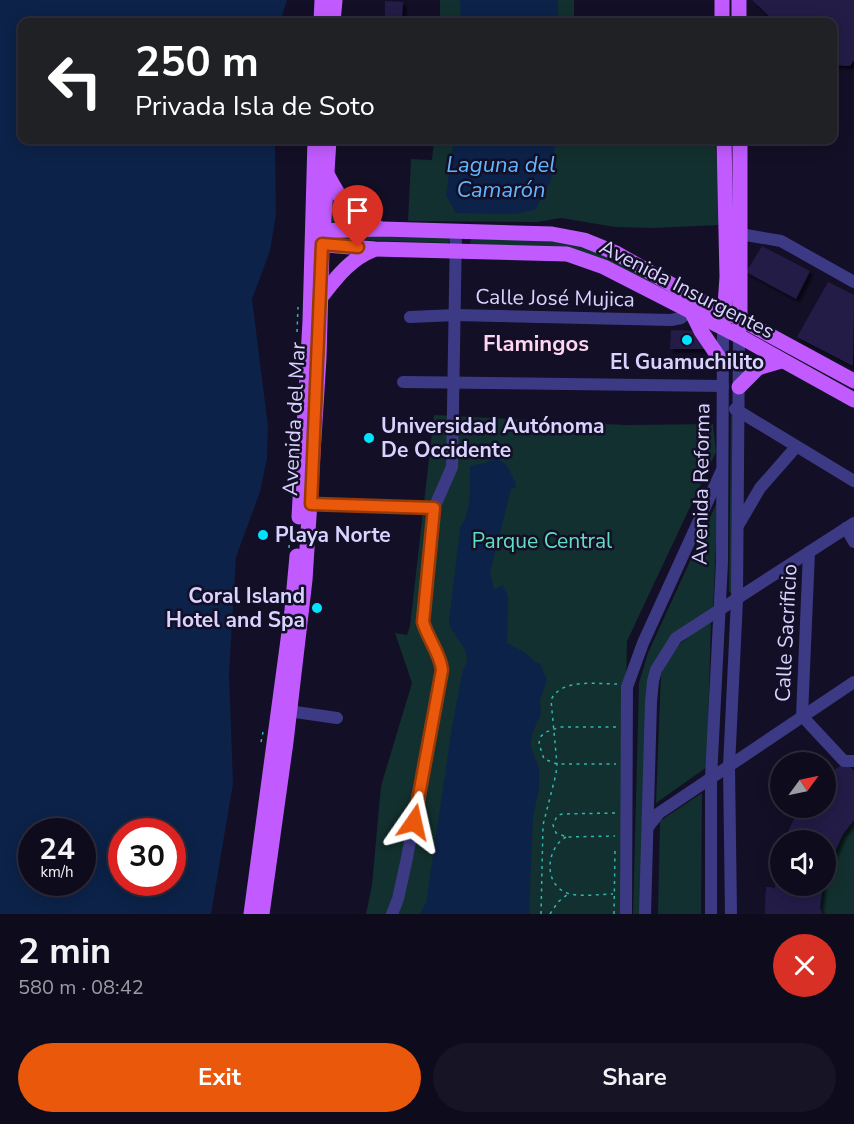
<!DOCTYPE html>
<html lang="en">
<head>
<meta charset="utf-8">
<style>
	:root { --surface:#0e0b1c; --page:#171425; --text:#f1f3f6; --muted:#9b9ba3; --line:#2e2b3b; --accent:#ea580c }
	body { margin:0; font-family:"Nunito Sans",sans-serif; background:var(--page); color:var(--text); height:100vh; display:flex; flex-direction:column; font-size:22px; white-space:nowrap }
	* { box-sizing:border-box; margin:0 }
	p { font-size:20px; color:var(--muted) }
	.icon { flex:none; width:33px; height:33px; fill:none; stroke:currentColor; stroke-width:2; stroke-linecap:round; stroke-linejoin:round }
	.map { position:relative; height:914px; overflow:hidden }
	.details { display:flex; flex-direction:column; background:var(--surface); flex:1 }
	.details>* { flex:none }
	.top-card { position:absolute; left:18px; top:18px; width:819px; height:126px; border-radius:12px; box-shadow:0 3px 15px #0003,0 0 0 2px var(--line); background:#202124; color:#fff; overflow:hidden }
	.needle { width:39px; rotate:57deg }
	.buttons { position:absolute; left:770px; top:752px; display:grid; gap:12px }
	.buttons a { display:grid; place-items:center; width:66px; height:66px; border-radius:50%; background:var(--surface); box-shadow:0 3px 15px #0003,0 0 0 2px var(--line); font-size:30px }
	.speed { position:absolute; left:18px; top:818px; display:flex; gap:12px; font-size:30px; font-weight:700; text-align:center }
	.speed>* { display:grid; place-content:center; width:78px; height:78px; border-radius:50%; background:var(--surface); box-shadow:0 3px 15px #0003,0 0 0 2px var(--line); line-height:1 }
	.speed small { font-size:15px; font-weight:400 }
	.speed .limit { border:9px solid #d22; background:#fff; color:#111 }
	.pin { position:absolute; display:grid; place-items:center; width:51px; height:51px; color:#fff; margin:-62px -26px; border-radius:50% 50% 50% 0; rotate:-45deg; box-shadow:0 0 6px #0007 }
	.pin .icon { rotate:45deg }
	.me { position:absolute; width:66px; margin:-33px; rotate:11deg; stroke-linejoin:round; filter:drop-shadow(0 0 4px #0008) }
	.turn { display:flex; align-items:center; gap:21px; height:126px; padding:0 18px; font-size:27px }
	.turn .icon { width:78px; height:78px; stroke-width:2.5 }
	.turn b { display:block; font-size:42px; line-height:51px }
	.round { display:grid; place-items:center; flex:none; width:63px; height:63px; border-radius:32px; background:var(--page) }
	.summary { display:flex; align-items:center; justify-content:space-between; height:102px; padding:0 18px }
	h1 { font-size:36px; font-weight:700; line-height:45px }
	.primary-button { display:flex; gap:12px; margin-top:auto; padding:12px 18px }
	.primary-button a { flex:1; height:69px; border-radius:36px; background:var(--accent); color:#fff; font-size:24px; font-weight:700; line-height:69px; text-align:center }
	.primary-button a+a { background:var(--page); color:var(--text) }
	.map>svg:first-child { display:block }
	.green { fill:#12302f }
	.water { fill:#0c2248; fill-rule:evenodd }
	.building { fill:#241b47; filter:url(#shadow) }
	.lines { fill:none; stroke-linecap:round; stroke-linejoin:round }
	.path { stroke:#2fb8b0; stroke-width:1.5; stroke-dasharray:3 4.5; stroke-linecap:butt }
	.minor { stroke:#3d3a85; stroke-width:12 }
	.major { stroke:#c25bff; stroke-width:15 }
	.route-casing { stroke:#983908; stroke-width:15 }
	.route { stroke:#ea580c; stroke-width:10 }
	.poi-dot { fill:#00e5ff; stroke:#130f26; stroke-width:2 }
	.labels { text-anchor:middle; stroke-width:5; stroke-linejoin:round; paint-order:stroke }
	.street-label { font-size:21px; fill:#d9d4ff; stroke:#130f26 }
	.poi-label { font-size:21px; font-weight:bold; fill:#d9d4ff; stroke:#130f26; text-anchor:start }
	.park-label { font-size:21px; fill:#5fe0c0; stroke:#130f26 }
	.water-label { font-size:22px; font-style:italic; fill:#62b6ff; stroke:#130f26 }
	.neighbourhood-label { font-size:22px; font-weight:bold; fill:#ffd6f0; stroke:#130f26 }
</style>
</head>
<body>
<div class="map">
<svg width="854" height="914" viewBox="0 0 854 914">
	<defs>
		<filter id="shadow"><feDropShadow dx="3.5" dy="3.5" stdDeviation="1.5" flood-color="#0009"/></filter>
	</defs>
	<rect width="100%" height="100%" fill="#130f26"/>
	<g class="green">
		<rect x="440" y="0" width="134" height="22"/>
		<path d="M 434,140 L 715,140 L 721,214 L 718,225 L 654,228 L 615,227 L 561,218 L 537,222 L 408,221 L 411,159 L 432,160 Z"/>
		<path d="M 332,196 L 356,223 L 330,226 Z"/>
		<path d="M 334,233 L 448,234 L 451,239 L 448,243 L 333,239 Z"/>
		<path d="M 471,236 L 570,243 L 611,257 L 724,323 L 613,264 L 470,246 Z"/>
		<path d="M 733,413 L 732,594 L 729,591 L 731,414 Z"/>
		<path d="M 434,415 L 625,425 L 713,424 L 716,452 L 627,641 L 622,914 L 366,914 L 372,885 L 381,786 L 412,683 L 395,633 L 407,635 L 410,626 Z"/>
		<path d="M 718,500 L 713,611 L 669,640 L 649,679 L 642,914 L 633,914 L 639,683 L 648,653 Z"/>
		<path d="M 711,620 L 707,767 L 656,803 L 661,674 L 673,649 Z"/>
		<path d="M 846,763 L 854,771 L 854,914 L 765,914 L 766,887 L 775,888 L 780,857 L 780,885 L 825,885 L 825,840 L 784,840 L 800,807 L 825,807 L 825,775 Z"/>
		<path d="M 702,793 L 701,914 L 658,914 L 660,821 Z"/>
	</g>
	<g class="water">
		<path d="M 0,0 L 287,0 L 280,22 L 22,22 L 22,140 L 275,140 L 276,214 L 270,251 L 252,299 L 268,426 L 267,458 L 260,492 L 236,557 L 229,674 L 233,784 L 211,914 L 0,914 ZM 32,831 L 82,831 L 82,882 L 32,882 ZM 122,831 L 172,831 L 172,882 L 122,882 Z"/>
		<path d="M 460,0 L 558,0 L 558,22 L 461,22 Z"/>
		<path d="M 454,140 L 556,140 L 551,180 L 535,210 L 514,214 L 456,213 L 446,195 Z"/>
		<path d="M 494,459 C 508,460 510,473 516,484 L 516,487 L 511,489 L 490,573 L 494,590 L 502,585 L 508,596 L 507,643 L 524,652 L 534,661 L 540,664 L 547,680 L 540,700 L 541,714 L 533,731 L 530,745 L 539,768 L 539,788 L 533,817 L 529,914 L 420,914 L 426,903 L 452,727 C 456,709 458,692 462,674 C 464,668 468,662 467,656 C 465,644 452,635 449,622 L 460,528 C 472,511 470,486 470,466 L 485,463 Z"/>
	</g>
	<g class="building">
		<path d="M 752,0 L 854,0 L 854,60 L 850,66 L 832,65 L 832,22 L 775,22 Z"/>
		<path d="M 385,1 L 403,2 L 402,22 L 385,22 Z"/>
		<path d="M 762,246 L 810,271 L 796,299 L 746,272 Z"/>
		<path d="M 828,282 L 854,295 L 853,366 L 797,337 Z"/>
		<path d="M 671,330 L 698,331 L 709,349 L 670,349 Z"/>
		<path d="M 846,763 L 854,771 L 854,820 L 843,834 L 825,874 L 825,840 L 784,840 L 800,807 L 825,807 L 825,775 Z"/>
		<path d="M 779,862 L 780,885 L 823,885 L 820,907 L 822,914 L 765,914 L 766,887 L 775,888 Z"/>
	</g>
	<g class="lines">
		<g class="path">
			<path d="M 297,332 L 298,307"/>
			<path d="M 289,548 L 290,526"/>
			<path d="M 616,727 L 560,727 L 546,732 L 540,737 L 539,744 L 544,759 L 557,764 L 616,764"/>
			<path d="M 261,742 L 263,732"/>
			<path d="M 615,813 L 562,814 L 557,816 L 553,825 L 556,833 L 567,837 L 615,836"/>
			<path d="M 566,837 C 545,849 543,887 570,894 C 583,897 600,894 613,894"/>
			<path d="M 541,914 L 543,825 L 556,774 L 557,764 L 551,700 C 561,678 597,684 617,684"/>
			<path d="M 550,914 L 558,902 L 568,894"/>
			<path d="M 614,914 L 615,850"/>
		</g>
		<g class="minor">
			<path d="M 740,234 L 781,241 L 854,282"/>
			<path d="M 410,317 L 455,315 L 671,320 L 681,318 L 689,312"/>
			<path d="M 403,382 L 723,386"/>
			<path d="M 735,409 L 854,481"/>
			<path d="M 303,504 L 434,508"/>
			<path d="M 739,524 L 760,488 L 796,447"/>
			<path d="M 846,528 L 854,542"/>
			<path d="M 809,552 L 802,716 L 844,761 L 854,761"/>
			<path d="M 281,710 L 337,718"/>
			<path d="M 648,827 L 659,813 L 854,682"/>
			<path d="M 392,914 L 398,899 L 407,858 L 442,670 L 441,660 L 431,641 L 423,622 L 434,508 L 452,467 L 456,231"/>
			<path d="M 626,914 L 627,687 L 643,643 L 721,472"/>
			<path d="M 645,914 L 651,702 L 653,681 L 656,670 L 676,638 L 854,523"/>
			<path d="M 711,914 L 711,778 L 722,562 L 723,329"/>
			<path d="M 731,914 L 729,766 L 737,600 L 739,336"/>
		</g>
		<g class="major">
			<path d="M 722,0 L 722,22"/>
			<path d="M 739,0 L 739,22"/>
			<path d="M 321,22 L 322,0"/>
			<path d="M 333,22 L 335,0"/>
			<path d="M 724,140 L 727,277 L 724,319"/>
			<path d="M 327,174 C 340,199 350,216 377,227"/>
			<path d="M 314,231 L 382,229 L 552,234 L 584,240 L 616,253 L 695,298 L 740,319 L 854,381"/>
			<path d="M 314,244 L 375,249 L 567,254 L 604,267 L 739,336 L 854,400"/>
			<path d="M 321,297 C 336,278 350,259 373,250"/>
			<path d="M 692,313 L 701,331 L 722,362"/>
			<path d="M 740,327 L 740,140"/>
			<path d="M 739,387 L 758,368 L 781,361"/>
			<path d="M 299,517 L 310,321 L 315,140"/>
			<path d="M 251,914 L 292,610 L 297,556"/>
			<path d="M 262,914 L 286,742 L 305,580 L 319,358 L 322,250 L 329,140"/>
		</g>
	</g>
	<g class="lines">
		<g class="route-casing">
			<path id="route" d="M 358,247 L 322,244 L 311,504 L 434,508 L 423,622 C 428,639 440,653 442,670 L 414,822"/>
		</g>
		<use href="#route" class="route"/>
	</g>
	<g class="poi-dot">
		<circle cx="687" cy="340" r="6"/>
		<circle cx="369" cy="438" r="6"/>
		<circle cx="263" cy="535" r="6"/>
		<circle cx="317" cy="608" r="6"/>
	</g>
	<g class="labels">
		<g class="street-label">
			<text transform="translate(687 289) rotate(27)" y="7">Avenida Insurgentes</text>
			<text transform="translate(555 298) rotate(1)" y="7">Calle José Mujica</text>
			<text transform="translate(294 419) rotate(-87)" y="7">Avenida del Mar</text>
			<text transform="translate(701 484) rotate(-89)" y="7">Avenida Reforma</text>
			<text transform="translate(786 633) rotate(-87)" y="7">Calle Sacrificio</text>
		</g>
		<g class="poi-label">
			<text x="687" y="369" text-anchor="middle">El Guamuchilito</text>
			<text x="381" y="433">Universidad Autónoma<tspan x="381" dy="24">De Occidente</tspan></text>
			<text x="275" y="542">Playa Norte</text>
			<text x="305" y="603" text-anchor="end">Coral Island<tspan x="305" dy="24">Hotel and Spa</tspan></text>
		</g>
		<g class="park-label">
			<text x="542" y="548">Parque Central</text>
		</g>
		<g class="water-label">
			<text x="501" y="172">Laguna del<tspan x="501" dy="25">Camarón</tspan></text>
		</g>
		<g class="neighbourhood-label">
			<text x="536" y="351">Flamingos</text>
		</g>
	</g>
</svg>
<div class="buttons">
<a><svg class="needle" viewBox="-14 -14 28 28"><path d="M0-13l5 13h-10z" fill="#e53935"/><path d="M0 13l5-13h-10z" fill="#9b9ba3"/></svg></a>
<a><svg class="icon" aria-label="sound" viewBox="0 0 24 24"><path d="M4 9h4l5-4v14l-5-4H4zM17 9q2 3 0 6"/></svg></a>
</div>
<div class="speed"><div>24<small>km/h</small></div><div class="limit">30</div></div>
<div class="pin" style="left:358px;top:247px;background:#d93025"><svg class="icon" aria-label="arrive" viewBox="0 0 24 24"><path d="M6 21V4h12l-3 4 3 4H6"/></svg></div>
<svg class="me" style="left:414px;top:822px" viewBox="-20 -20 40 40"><path d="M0-17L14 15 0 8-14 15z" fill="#ea580c" stroke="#fff" stroke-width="4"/></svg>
<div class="top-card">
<div class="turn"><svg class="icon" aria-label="left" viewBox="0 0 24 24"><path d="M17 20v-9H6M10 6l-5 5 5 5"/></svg><div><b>250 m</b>Privada Isla de Soto</div></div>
</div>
</div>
<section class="details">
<div class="summary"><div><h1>2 min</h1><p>580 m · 08:42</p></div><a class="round" style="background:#d93025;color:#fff"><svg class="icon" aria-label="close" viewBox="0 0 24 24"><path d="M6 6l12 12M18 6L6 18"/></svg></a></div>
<div class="primary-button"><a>Exit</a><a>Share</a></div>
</section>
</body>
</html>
